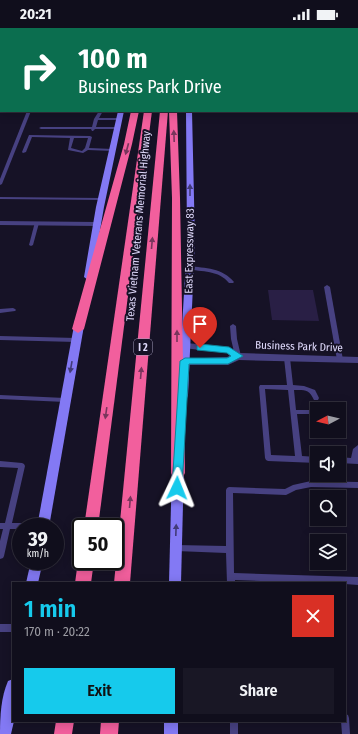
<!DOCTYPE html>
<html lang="en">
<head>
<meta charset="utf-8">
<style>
	:root { --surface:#100e1c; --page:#191725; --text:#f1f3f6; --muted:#9c9ca3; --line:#302e3b; --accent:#16caec }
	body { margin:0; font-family:"Fira Sans Condensed",sans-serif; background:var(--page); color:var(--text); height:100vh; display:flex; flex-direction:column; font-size:15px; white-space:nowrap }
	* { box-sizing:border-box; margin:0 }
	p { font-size:13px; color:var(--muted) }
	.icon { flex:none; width:22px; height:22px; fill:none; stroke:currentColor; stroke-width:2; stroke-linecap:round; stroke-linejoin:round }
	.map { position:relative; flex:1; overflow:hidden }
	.details { position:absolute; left:12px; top:554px; width:334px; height:140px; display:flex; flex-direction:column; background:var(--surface); border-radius:0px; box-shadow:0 2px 10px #0003,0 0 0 1px var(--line) }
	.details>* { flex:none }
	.banner { position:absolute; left:0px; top:0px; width:358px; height:84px; box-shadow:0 2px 10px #0003,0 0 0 1px var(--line); background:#0b6e4f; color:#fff; overflow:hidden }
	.needle { width:26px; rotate:263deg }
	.buttons { position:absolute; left:310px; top:374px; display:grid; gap:8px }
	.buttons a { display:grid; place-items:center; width:36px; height:36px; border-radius:0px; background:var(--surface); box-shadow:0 2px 10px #0003,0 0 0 1px var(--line); font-size:20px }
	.speed { position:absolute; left:12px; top:490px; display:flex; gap:8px; font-size:20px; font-weight:700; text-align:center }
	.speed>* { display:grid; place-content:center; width:52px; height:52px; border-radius:50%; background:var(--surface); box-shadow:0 2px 10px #0003,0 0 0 1px var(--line); line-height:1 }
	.speed small { font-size:10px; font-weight:400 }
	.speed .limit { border:2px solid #111; border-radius:6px; background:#fff; color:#111 }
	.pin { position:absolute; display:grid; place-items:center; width:34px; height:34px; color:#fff; margin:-41px -17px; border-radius:50% 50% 50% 0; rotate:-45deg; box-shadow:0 0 4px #0007 }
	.pin .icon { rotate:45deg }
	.me { position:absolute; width:44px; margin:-22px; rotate:2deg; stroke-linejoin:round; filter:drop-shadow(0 0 3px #0008) }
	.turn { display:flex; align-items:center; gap:14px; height:84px; padding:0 12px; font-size:18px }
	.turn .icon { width:52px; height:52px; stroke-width:2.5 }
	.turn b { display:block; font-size:28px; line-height:34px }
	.round { display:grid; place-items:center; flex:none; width:42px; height:42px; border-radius:0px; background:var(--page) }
	.overview { display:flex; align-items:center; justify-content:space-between; height:68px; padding:0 12px }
	h1 { font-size:24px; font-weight:600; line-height:30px; color:var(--accent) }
	.button { display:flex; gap:8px; margin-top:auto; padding:8px 12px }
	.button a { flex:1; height:46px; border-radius:0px; background:var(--accent); color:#111; font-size:16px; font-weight:600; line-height:46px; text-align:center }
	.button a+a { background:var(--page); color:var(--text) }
	.status { display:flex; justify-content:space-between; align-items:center; height:28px; padding:0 20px; background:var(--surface); direction:ltr }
	.status svg { height:11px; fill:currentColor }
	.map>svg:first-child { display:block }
	.building { fill:#291f45 }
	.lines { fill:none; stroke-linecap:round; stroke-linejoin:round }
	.lane { fill:#474181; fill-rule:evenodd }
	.street { fill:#474181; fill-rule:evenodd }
	.secondary { fill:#8379f4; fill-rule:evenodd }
	.highway { fill:#f25f9d; fill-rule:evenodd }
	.oneway { fill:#79355c }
	.oneway2 { fill:#423b78 }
	.route { fill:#16caec; stroke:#0e8399 }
	.labels { text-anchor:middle; stroke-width:4; stroke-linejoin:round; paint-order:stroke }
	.shield { fill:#161226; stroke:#a39ebc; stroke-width:1 }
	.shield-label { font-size:10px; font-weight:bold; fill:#e0dafc }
	.street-label { font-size:11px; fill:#e0dafc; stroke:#161226 }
</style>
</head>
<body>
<div class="status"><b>20:21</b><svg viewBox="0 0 49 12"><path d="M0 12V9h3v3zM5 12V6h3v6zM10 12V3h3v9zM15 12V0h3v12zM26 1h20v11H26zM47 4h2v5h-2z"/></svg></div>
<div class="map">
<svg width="358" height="706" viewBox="0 0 358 706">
	<rect width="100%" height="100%" fill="#161226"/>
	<path class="building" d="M 268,262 L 313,262 L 319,293 L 272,292 Z"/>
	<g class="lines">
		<g class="lane">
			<path d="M 32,0 L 40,0 L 38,1 Z"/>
			<rect x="0" y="15" width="1" height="2"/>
			<rect x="0" y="22" width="1" height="4"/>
			<path d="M 27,83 L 31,83 L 2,156 L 0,157 L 0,151 Z"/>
			<path d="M 99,83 L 103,83 L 99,90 L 120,90 L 122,91 L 120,92 L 98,92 L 96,99 L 119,99 L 119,101 L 95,101 L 93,103 L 92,103 L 91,101 L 41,101 L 39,100 L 41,99 L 92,99 L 94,91 Z"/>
			<path d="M 29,107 L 90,108 L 92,109 L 89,120 L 113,121 L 115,122 L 113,123 L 88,122 L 83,125 L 68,122 L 70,110 L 32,109 L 26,124 L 23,125 L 22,124 ZM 74,110 L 88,110 L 85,120 L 82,123 L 71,120 Z"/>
			<path d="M 0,169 L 102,170 L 104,171 L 102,172 L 0,171 Z"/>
			<path d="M 35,194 L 37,194 L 39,195 L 33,217 L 31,218 L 29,217 Z"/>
			<path d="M 189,238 C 205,240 223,240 234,254 L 233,255 L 229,255 C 219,242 202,244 187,241 L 187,239 Z"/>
			<path d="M 327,257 L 330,259 L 343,332 L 340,334 L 337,332 L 324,259 Z"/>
			<path d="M 13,280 L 15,281 L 16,282 L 15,283 L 0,285 L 0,281 Z"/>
			<path d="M 233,296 L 236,298 L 237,311 L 241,328 L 238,330 L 235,328 L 231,311 L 230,298 Z"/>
			<path d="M 0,308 L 76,310 L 79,312 L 76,314 L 0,312 Z"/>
			<path d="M 287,328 L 290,330 L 293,357 L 304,358 L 315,362 L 319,370 L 318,372 L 314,372 C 309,361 305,362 294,362 L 296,382 L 310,382 L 314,375 L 318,375 L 319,377 L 314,386 L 297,386 L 302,428 L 317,429 L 317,435 L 268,433 L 266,432 L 265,430 L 259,359 L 260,357 L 287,357 L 284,330 ZM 265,361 L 288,362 L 295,428 L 271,427 Z"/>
			<path d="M 0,367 L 65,370 L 67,370 L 68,372 L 67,374 L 65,374 L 0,371 Z"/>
			<path d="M 358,417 L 358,436 L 339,435 L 339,429 L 351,430 L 353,421 Z"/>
			<path d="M 0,433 L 22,435 L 24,436 L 25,438 L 12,495 L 43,495 L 46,496 L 47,498 L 46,499 L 21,499 L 21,501 L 10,501 L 4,528 L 3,530 L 0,531 L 0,513 L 3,501 L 0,501 L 0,495 L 5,495 L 18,440 L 0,439 Z"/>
			<path d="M 311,453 L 358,454 L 358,460 L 311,459 L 296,462 L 286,467 L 233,465 L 234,545 L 358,549 L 358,557 L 345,556 L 345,555 L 316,555 L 235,552 L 235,555 L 227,555 L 226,525 L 176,523 L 173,522 L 172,520 L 173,518 L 176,517 L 226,518 L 226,462 L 227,460 L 229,459 L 285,461 L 293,457 Z"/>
			<rect x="0" y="596" width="13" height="8"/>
			<path d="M 345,686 L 348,687 L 349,690 L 350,706 L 342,706 L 341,693 L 345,693 Z"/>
			<rect x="230" y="693" width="8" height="13"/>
		</g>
		<g class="street">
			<path d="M 0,78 L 2,83 L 0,84 Z"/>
			<path d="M 0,193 L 97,194 L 101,196 L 97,198 L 0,197 Z"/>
			<path d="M 186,315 L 229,319 L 240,325 L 358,329 L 358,335 L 239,332 L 228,337 L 185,337 L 182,335 L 180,333 L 182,331 L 227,329 L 230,328 L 227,325 L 183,320 L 181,318 Z"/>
		</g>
		<g class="secondary">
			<rect x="136" y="0" width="6" height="1"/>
			<rect x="191" y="0" width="6" height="1"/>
			<path d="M 118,83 L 124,83 L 104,179 L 92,249 L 88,252 L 84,249 L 96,179 Z"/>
			<path d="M 186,83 L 192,83 L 195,214 L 188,367 L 187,370 L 179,370 L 178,367 L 187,214 Z"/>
			<path d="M 80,289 L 85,292 L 49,499 L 37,499 L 75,292 Z"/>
			<path d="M 178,432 L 182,434 L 184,437 L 181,555 L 169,555 L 172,437 L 174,434 Z"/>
			<path d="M 31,533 L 43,533 L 38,555 L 26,555 Z"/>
			<path d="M 13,651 L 14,693 L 11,706 L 0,706 C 0,688 1,669 8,653 Z"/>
			<rect x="164" y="693" width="14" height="13"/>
		</g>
		<g class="highway">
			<path d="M 117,0 L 126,0 L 127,1 L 118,1 Z"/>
			<rect x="155" y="0" width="6" height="1"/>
			<rect x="169" y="0" width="6" height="1"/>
			<path d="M 213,0 L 234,0 L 212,1 Z"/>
			<path d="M 342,0 L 358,0 L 358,2 L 343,1 Z"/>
			<rect x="0" y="7" width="1" height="4"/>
			<rect x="357" y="10" width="1" height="4"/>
			<path d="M 131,83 L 139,83 L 132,116 L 84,301 L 78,305 L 72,301 L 124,116 Z"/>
			<path d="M 144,83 L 152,83 L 98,499 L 84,499 Z"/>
			<path d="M 160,83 L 168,83 L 130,555 L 114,555 Z"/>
			<path d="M 169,83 L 177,83 L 180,170 L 185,445 L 183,449 L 178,451 L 173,449 L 171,445 L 172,170 Z"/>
			<path d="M 81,528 L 81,533 L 94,533 L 91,555 L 75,555 L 78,533 Z"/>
			<path d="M 56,693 L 74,693 L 72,706 L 54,706 Z"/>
			<path d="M 101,693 L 119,693 L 118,706 L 100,706 Z"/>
		</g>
	</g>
	<defs><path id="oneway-solid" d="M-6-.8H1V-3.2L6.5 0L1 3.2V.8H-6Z"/></defs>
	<g class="oneway">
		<use href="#oneway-solid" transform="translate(174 108) rotate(-92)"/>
		<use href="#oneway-solid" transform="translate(127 121) rotate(105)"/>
		<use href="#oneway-solid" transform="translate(152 215) rotate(-85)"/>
		<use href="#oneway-solid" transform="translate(177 308) rotate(-90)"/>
		<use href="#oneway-solid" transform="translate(141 345) rotate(-85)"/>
		<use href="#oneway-solid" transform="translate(106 385) rotate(98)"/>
		<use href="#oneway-solid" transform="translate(130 474) rotate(-85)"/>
	</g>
	<g class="oneway2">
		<use href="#oneway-solid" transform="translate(190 162) rotate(-90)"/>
		<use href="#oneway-solid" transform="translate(71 339) rotate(100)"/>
		<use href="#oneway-solid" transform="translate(176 502) rotate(-88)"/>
	</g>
	<path class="route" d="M 200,316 L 229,319 L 243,328 L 228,336 L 189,336 L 182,460 L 181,463 L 173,463 L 172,460 L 180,333 L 185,330 L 227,330 L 231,328 L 227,325 L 197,322 L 197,317 Z"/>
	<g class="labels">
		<rect class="shield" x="134" y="311" width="18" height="16" rx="3"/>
		<g class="shield-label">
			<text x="143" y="323">I 2</text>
		</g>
		<g class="street-label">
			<text transform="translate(138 198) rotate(-85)" y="4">Texas Vietnam Veterans Memorial Highway</text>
			<text transform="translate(189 223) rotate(-89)" y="4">East Expressway 83</text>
			<text transform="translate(299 318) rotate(2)" y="4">Business Park Drive</text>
		</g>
	</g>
</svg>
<div class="buttons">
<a><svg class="needle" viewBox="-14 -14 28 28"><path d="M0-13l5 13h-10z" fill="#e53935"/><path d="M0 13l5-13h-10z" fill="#9c9ca3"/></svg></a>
<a><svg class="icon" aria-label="sound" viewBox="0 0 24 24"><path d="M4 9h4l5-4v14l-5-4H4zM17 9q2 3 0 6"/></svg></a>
<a><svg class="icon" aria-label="search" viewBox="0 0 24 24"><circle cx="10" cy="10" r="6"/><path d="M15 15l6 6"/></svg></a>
<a><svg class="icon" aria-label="layers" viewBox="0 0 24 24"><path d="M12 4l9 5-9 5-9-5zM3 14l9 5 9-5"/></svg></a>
</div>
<div class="speed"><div>39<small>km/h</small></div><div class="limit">50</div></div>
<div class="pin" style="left:200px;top:320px;background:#d93025"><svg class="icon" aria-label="arrive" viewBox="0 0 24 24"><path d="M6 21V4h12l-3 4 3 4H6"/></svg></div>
<svg class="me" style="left:177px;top:460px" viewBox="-20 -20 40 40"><path d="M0-17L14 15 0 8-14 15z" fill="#16caec" stroke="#fff" stroke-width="4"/></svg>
<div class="banner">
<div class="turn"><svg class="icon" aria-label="right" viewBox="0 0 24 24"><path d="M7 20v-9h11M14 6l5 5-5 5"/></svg><div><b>100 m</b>Business Park Drive</div></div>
</div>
<section class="details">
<div class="overview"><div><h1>1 min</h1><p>170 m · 20:22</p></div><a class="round" style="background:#d93025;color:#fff"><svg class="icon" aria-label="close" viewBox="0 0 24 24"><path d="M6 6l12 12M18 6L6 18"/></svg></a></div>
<div class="button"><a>Exit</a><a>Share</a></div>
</section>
</div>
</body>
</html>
